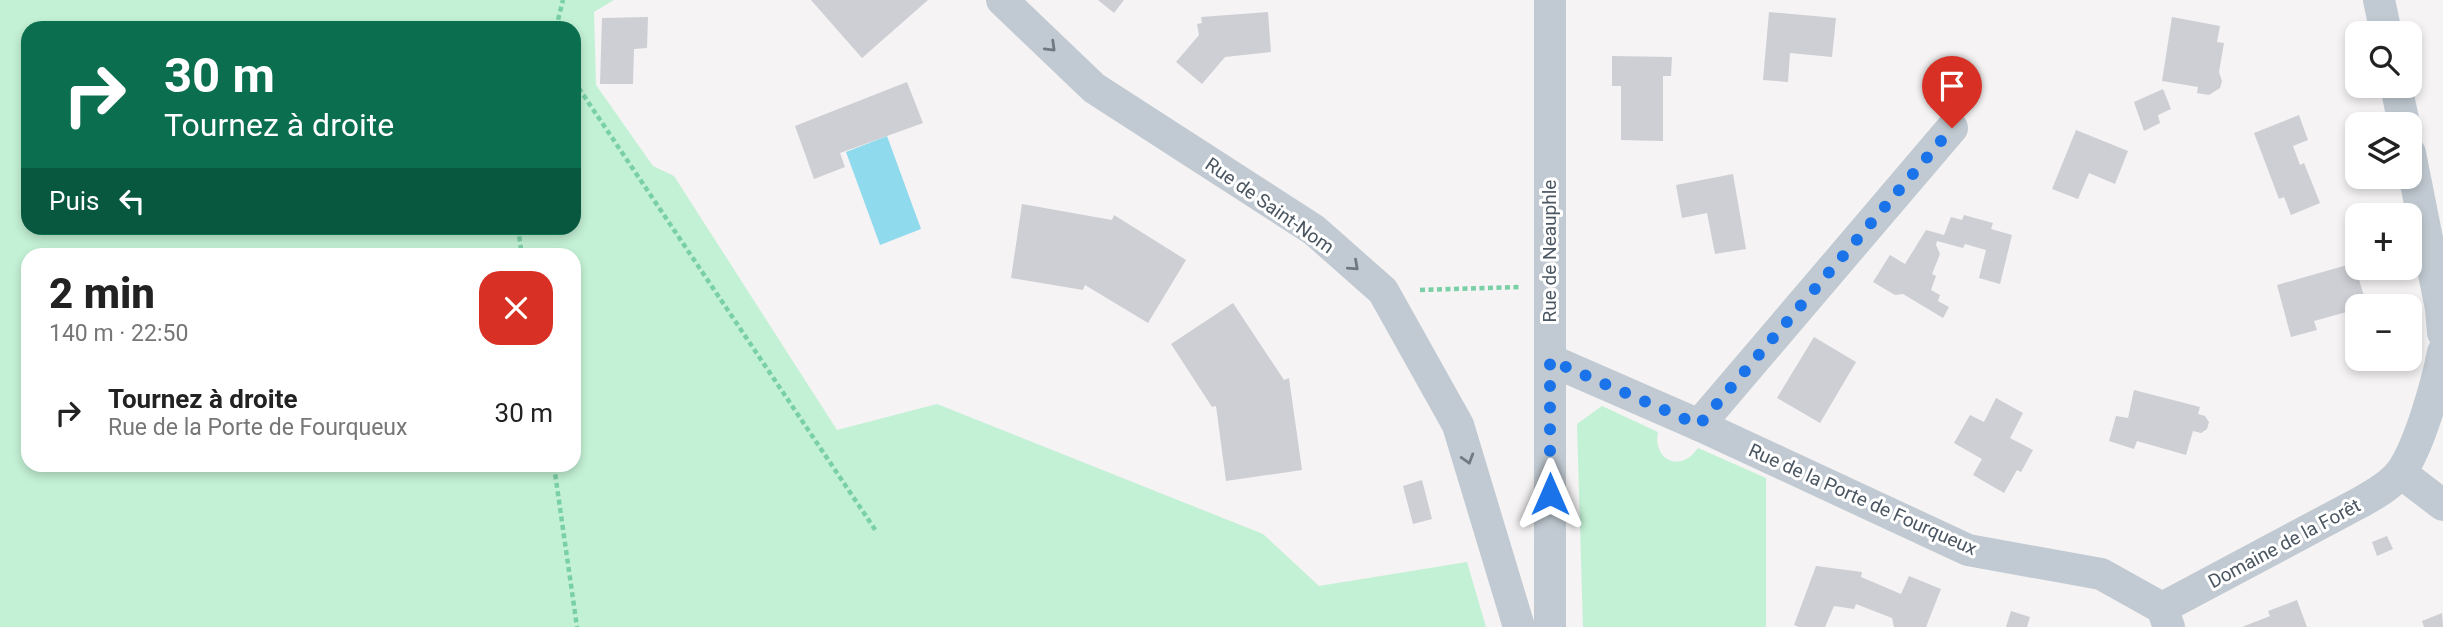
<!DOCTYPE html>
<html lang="fr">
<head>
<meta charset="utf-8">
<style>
	:root { --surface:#fff; --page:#f2f2f2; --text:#222; --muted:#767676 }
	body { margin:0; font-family:Roboto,sans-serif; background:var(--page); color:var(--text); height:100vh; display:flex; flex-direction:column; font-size:26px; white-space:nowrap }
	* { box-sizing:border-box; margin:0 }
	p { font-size:23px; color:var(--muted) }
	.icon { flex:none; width:38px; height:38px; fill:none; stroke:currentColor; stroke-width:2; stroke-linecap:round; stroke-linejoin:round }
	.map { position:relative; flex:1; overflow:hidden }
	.side { position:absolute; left:21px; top:248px; width:560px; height:224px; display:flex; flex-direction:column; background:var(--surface); border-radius:21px; box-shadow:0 4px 10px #0003 }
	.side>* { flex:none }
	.banner { position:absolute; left:21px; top:21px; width:560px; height:214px; border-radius:21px; box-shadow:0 4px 10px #0003; background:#0b6e4f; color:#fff; overflow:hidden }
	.tools { position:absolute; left:2345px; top:21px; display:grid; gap:14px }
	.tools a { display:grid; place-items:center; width:77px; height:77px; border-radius:14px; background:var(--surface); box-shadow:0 4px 10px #0003; font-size:35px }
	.pin { position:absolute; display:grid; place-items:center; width:60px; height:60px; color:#fff; margin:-72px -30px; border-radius:50% 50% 50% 0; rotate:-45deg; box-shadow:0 0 7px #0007 }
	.pin .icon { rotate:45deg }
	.me { position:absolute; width:77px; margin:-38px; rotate:0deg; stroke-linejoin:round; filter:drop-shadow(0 0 5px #0008) }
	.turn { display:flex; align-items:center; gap:24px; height:147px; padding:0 28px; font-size:32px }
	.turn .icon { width:91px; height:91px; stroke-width:2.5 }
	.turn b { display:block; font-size:49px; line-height:60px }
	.then { display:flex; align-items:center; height:66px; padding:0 28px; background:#0003; gap:14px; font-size:26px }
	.round { display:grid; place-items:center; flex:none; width:74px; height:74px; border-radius:21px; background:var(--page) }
	.headline { display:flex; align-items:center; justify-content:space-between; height:119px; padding:0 28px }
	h1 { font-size:42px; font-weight:800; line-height:52px }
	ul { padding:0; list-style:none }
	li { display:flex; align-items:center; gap:21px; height:91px; padding:0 28px }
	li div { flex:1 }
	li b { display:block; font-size:26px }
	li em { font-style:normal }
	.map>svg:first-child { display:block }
	.green { fill:#c3f1d5; fill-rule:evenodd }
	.water { fill:#90daee }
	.building { fill:#cdcfd5 }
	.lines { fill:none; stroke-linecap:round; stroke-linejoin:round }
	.path { stroke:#7ad0a6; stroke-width:4.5; stroke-dasharray:5 3.5; stroke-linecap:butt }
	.street { stroke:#c1cad2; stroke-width:32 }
	.oneway { stroke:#6e7983 }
	.route { stroke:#1a73e8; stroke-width:12; stroke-dasharray:0 21.6 }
	.labels { text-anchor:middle; stroke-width:6; stroke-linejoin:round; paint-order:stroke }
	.street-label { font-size:19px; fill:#4a5661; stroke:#fff }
</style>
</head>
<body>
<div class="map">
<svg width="2443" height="627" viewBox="0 0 2443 627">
	<rect width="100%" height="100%" fill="#f5f3f3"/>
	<g class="green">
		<path d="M 0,0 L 614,0 L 594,12 L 596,85 L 653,166 L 674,176 L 837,430 L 937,404 L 1263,534 L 1319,586 L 1467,562 L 1486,627 L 0,627 ZM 28,28 L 574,28 L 574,228 L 28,228 ZM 28,256 L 574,256 L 574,466 L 28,466 Z"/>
		<path d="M 1602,406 L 1658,432 C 1654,448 1665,467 1684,460 C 1690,458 1694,453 1698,448 L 1766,478 L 1766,627 L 1583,627 L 1577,424 Z"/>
	</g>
	<path class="water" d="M 887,136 L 921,229 L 880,245 L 846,152 Z"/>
	<g class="building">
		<path d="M 811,0 L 928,0 L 862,58 Z"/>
		<path d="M 1098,0 L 1124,0 L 1114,13 Z"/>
		<path d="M 1268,12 L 1271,52 L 1225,57 L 1202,84 L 1176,62 L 1199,35 L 1197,24 L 1202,23 L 1201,17 Z"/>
		<path d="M 1769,12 L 1836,18 L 1832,57 L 1790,53 L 1788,82 L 1763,80 Z"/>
		<path d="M 648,17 L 647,48 L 634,49 L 633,84 L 600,84 L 602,18 Z"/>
		<path d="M 2172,17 L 2220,26 L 2217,42 L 2224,43 L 2219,72 L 2222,81 L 2220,88 L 2209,95 L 2197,93 L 2198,87 L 2162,81 Z"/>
		<path d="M 1612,56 L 1672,57 L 1671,76 L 1663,76 L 1663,141 L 1621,140 L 1621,86 L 1612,86 Z"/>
		<path d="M 907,82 L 923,123 L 840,153 L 845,167 L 814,179 L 795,126 Z"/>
		<path d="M 2163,89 L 2171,109 L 2158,115 L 2160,123 L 2144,131 L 2134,102 Z"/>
		<path d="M 2299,115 L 2308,140 L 2293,146 L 2300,165 L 2304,163 L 2320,203 L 2291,215 L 2284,197 L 2279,199 L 2254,133 Z"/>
		<path d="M 2076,130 L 2128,151 L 2115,184 L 2089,173 L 2078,199 L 2052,189 Z"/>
		<path d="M 1733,174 L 1746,249 L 1715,254 L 1707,213 L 1682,218 L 1676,185 Z"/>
		<path d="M 1022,204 L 1112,220 L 1114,215 L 1186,260 L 1148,323 L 1085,285 L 1083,290 L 1011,278 Z"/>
		<path d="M 1964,215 L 1993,223 L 1991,229 L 2012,235 L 2000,284 L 1979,278 L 1986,250 L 1965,244 L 1963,248 L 1937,241 L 1936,245 L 1940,254 L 1932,274 L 1936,276 L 1931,290 L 1940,295 L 1938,301 L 1949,307 L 1943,318 L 1903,294 L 1895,295 L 1873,282 L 1890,255 L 1905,264 L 1926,230 L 1944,235 L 1951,217 L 1962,220 Z"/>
		<path d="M 2354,263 L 2367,306 L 2357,306 L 2357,309 L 2314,321 L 2317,330 L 2291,337 L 2277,285 Z"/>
		<path d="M 1233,303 L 1284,380 L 1289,378 L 1302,470 L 1226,481 L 1216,406 L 1212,407 L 1171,344 Z"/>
		<path d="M 1814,337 L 1856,362 L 1820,423 L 1777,398 Z"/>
		<path d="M 2134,390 L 2200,407 L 2198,414 L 2205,416 L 2209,422 L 2207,429 L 2201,433 L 2193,431 L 2186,455 L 2137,441 L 2134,449 L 2109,441 L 2116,416 L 2128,418 Z"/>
		<path d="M 1996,398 L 2023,413 L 2010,438 L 2033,450 L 2021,472 L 2017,470 L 2004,493 L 1973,475 L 1982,459 L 1954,443 L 1970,415 L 1984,422 Z"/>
		<path d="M 1422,480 L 1432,519 L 1413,524 L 1403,486 Z"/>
		<path d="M 2387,536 L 2393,549 L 2377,556 L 2372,542 Z"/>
		<path d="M 1816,566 L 1862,572 L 1861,577 L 1901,594 L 1909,576 L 1941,589 L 1926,627 L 1894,627 L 1892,618 L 1856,604 L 1854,609 L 1834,606 L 1825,627 L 1799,627 L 1794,625 Z"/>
		<path d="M 2297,600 L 2307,627 L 2242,627 L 2270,616 L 2268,611 Z"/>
		<path d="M 2011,611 L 2030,617 L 2027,627 L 2006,627 Z"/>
		<path d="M 2442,613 L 2443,627 L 2424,627 L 2422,621 Z"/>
	</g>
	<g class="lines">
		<g class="path">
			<path d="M 556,28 L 563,0"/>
			<path d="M 574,81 L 876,531"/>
			<path d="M 518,228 L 522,256"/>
			<path d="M 1420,290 L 1519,287"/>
			<path d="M 554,466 L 577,627"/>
		</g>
		<g class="street">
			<path d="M 1002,0 L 1094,88 L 1314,230 L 1383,291 L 1458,425 L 1519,627"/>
			<path d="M 1550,0 L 1550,627"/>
			<path d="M 2379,0 L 2386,33"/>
			<path d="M 2396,86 L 2404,124"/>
			<path d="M 2410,153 L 2441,309 L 2443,333"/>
			<path d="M 1550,360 L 1699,425 L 1968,550 L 2101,574 L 2162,608 L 2169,627"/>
			<path d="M 1699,425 L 1952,128"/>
			<path d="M 2401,473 L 2443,505"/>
			<path d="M 2162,608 L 2361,502 C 2375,494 2391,485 2401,472 C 2419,447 2437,384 2443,352"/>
		</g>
	</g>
	<defs><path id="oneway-chevron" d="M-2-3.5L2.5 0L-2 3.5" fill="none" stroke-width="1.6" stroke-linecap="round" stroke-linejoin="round" transform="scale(1.75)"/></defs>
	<g class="oneway">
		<use href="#oneway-chevron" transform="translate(1051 47) rotate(44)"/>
		<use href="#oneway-chevron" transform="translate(1354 266) rotate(42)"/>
		<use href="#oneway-chevron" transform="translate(1468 459) rotate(73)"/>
	</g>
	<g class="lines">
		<path class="route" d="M 1550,494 L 1550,360 L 1699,425 L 1952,128"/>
	</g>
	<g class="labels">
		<g class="street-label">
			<text transform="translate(1270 205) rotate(35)" y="7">Rue de Saint-Nom</text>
			<text transform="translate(1549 251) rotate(-90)" y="7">Rue de Neauphle</text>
			<text transform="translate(1863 499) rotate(24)" y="7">Rue de la Porte de Fourqueux</text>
			<text transform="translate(2284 543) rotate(-28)" y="7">Domaine de la Forêt</text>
		</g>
	</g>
</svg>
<div class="tools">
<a><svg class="icon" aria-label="search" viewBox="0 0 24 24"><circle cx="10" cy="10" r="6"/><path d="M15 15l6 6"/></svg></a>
<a><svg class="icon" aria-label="layers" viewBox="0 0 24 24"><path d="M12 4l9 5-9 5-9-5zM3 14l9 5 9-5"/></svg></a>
<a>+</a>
<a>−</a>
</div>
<div class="pin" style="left:1952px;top:128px;background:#d93025"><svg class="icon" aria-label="arrive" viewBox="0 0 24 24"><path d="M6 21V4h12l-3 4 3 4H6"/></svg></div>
<svg class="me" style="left:1550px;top:494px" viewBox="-20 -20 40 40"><path d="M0-17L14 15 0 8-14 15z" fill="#1a73e8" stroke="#fff" stroke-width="4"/></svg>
<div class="banner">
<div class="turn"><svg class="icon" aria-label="right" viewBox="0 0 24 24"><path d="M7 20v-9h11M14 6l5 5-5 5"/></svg><div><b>30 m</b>Tournez à droite</div></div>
<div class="then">Puis<svg class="icon" aria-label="left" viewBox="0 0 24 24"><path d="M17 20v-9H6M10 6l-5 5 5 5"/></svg></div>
</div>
<section class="side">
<div class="headline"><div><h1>2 min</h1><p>140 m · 22:50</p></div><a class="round" style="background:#d93025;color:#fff"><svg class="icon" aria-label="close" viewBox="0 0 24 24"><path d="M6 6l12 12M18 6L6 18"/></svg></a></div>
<ul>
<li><svg class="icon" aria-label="right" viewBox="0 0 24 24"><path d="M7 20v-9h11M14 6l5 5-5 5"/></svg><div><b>Tournez à droite</b><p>Rue de la Porte de Fourqueux</p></div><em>30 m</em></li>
</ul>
</section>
</div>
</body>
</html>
